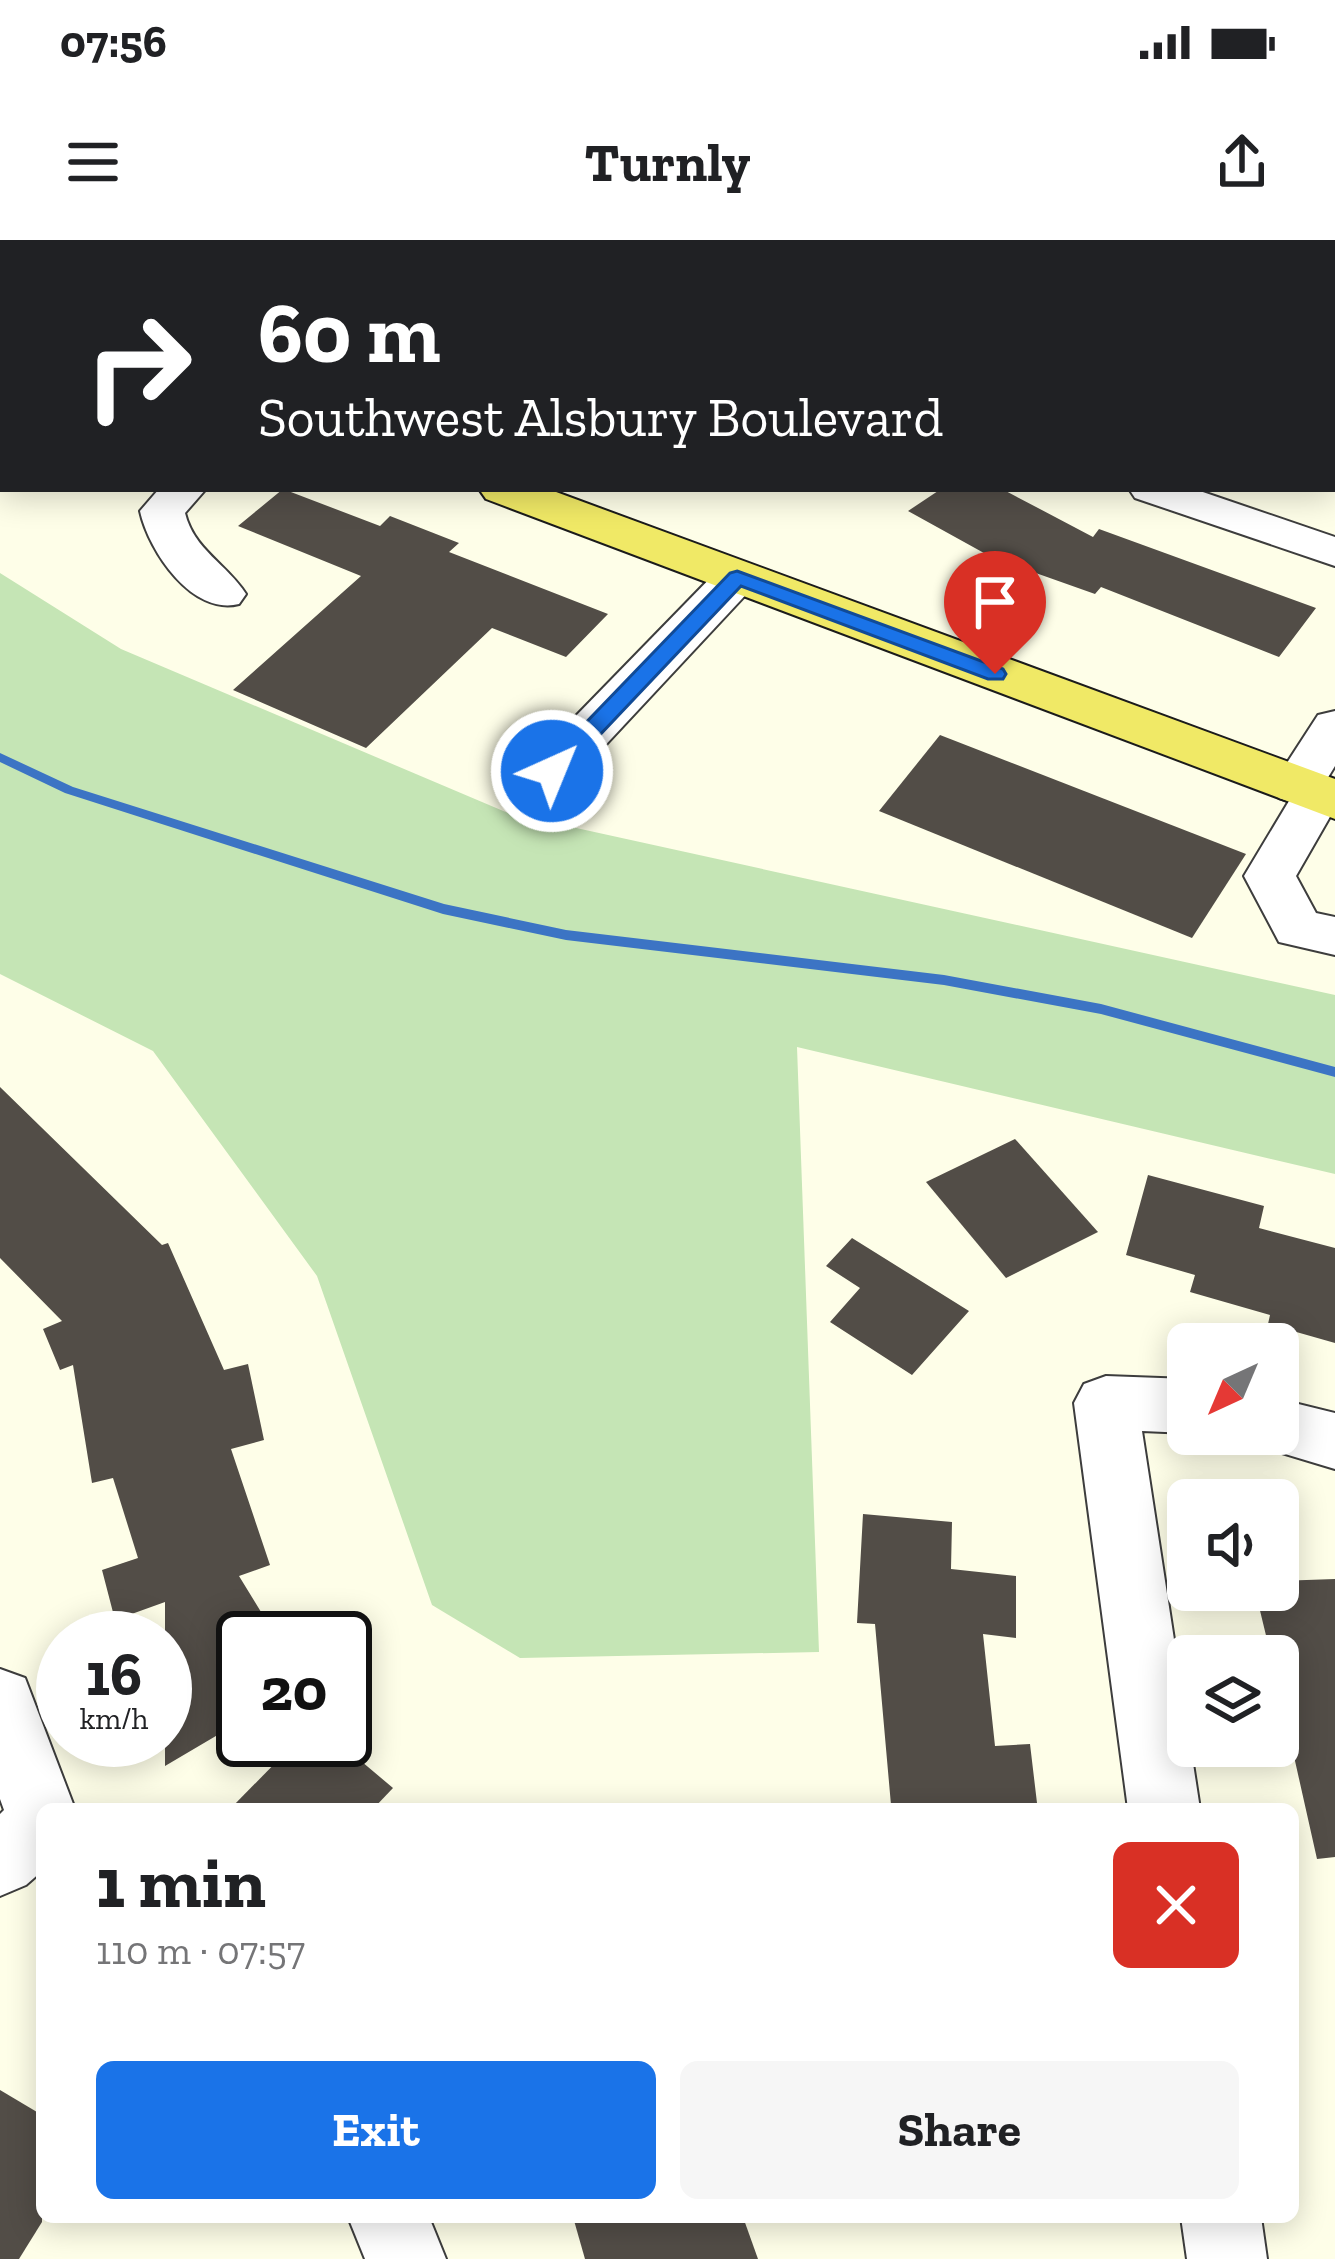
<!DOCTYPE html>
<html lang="en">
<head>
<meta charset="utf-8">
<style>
	:root { --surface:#fff; --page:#f6f6f6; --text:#202124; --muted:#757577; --accent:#1a73e8 }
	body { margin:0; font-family:"Zilla Slab",serif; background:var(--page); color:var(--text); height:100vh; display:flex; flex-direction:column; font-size:45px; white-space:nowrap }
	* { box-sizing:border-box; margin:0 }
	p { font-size:39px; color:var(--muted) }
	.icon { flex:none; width:66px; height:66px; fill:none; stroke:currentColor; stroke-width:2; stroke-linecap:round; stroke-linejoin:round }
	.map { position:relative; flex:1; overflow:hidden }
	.sheet { position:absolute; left:36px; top:1563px; width:1263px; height:420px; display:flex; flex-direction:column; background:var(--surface); border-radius:18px; box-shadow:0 6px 30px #0003 }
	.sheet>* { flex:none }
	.banner { position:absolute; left:0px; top:0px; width:1335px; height:252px; box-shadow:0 6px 30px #0003; background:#202124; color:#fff; overflow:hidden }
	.needle { width:78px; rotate:224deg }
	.fabs { position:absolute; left:1167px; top:1083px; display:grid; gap:24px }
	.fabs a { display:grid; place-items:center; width:132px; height:132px; border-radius:18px; background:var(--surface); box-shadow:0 6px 30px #0003; font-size:60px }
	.speed { position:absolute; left:36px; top:1371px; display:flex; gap:24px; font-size:60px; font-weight:700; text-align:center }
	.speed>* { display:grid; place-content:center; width:156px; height:156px; border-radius:50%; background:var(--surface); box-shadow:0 6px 30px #0003; line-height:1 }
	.speed small { font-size:30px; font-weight:400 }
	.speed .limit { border:6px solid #111; border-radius:18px; background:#fff; color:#111 }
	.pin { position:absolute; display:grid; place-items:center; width:102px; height:102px; color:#fff; margin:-123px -51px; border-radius:50% 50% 50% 0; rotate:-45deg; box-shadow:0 0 12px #0007 }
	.pin .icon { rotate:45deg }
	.me { position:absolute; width:132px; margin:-66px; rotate:44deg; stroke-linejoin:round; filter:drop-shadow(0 0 9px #0008) }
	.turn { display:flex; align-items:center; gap:42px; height:252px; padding:0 60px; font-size:54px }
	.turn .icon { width:156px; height:156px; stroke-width:2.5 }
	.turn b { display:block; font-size:84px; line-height:102px }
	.round { display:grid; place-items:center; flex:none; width:126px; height:126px; border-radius:18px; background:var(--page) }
	.headline { display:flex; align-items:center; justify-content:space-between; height:204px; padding:0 60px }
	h1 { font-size:72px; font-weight:800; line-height:90px }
	.primary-button { display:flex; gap:24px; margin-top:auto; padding:24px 60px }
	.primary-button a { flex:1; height:138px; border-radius:18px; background:var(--accent); color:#fff; font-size:48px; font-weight:800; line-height:138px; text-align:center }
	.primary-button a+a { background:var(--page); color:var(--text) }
	.status { display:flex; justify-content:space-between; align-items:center; height:84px; padding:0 60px; background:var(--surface); direction:ltr }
	.status svg { height:33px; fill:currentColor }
	header { display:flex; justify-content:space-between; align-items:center; height:156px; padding:0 60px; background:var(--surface); font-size:54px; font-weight:800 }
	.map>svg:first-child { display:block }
	.green { fill:#c5e5b5 }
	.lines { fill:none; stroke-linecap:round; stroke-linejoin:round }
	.stream { fill:#3c74c4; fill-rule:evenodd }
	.building { fill:#524d47 }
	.minor-casing { stroke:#3d3d3d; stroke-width:4 }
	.major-casing { stroke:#1b1b1b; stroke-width:4 }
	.minor { fill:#fff; fill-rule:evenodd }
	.major { fill:#f0e966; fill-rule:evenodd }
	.route { fill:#1a73e8; stroke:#114b97; stroke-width:3 }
</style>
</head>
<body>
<div class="status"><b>07:56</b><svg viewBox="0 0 49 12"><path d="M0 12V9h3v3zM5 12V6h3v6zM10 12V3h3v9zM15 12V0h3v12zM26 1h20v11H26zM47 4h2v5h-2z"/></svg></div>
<header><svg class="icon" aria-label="menu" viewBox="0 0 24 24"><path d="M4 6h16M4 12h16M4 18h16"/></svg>Turnly<svg class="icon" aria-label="share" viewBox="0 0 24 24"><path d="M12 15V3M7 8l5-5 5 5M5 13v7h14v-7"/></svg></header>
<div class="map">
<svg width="1335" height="2019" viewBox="0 0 1335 2019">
	<rect width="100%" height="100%" fill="#fefee8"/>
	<path class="green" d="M 0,333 L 121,409 L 508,573 L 1335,755 L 1335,934 L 797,807 L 819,1412 L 520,1418 L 432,1365 L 317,1036 L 153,811 L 0,734 Z"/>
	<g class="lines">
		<path class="stream" d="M 0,513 L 73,547 L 444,664 L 566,690 L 944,735 L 1101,764 L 1335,827 L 1335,837 L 1101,774 L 944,745 L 566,700 L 443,674 L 65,553 L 0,522 Z"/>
	</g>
	<g class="building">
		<path d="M 283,249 L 380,286 L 390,276 L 459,303 L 449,312 L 608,374 L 566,417 L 492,388 L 366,508 L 233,450 L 361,336 L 238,286 Z"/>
		<path d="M 941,249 L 1002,249 L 1093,297 L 1099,289 L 1316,368 L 1279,417 L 1101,347 L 1095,354 L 993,318 L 908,271 Z"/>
		<path d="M 940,495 L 1246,614 L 1192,698 L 879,571 Z"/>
		<path d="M 0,847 L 162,1005 L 168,1003 L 224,1130 L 248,1124 L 264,1200 L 231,1209 L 270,1325 L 239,1336 L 277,1398 L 243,1398 L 243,1480 L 165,1526 L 165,1362 L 115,1380 L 102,1330 L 138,1318 L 113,1238 L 92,1243 L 73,1125 L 60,1130 L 43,1089 L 62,1081 L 0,1018 Z"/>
		<path d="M 1015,899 L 1098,992 L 1006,1038 L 926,942 Z"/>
		<path d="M 1148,935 L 1264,966 L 1259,988 L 1335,1008 L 1335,1103 L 1268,1084 L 1270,1075 L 1190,1052 L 1195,1035 L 1126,1015 Z"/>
		<path d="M 852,998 L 969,1071 L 912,1135 L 830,1082 L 860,1048 L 826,1026 Z"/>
		<path d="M 863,1274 L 952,1282 L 951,1329 L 1016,1336 L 1016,1398 L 983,1394 L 995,1506 L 1030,1504 L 1037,1563 L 891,1565 L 875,1384 L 857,1383 Z"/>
		<path d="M 1335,1339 L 1335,1617 L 1317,1619 L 1278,1445 L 1278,1416 L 1271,1416 L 1255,1350 L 1278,1350 L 1278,1341 Z"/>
		<path d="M 298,1500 L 336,1500 L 393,1548 L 373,1569 L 230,1569 Z"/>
		<path d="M 0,1850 L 42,1875 L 42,1982 L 19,2019 L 0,2019 Z"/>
		<path d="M 573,1977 L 743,1977 L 758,2019 L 585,2019 Z"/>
	</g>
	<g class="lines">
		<g class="minor-casing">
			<g id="minor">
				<rect x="437" y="0" width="40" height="3"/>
				<rect x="649" y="0" width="40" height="3"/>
				<path d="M 968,0 L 1008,0 L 1009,3 L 969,3 Z"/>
				<path d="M 159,249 L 206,249 L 185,273 C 194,310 227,324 246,354 L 239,364 C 193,376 149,312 140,271 Z"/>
				<path d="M 1129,249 L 1194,249 L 1335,297 L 1335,326 L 1135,258 Z"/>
				<path d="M 737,323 L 753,327 L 760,337 L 753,347 L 570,543 L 552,548 L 534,543 L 527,531 L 534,519 L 721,327 Z"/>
				<path d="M 1335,471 L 1335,526 L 1327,539 L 1335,542 L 1335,568 L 1296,636 L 1316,673 L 1335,677 L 1335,715 L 1279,702 L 1244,636 L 1289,561 L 1279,558 L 1272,546 L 1318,475 Z"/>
				<path d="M 1106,1136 L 1188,1139 L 1188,1193 L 1142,1191 L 1200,1569 L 1128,1569 L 1074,1163 L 1084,1144 Z"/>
				<path d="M 1278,1159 L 1335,1173 L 1335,1229 L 1255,1205 L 1250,1194 L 1278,1194 Z"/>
				<path d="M 0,1429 L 25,1438 L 75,1569 L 42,1569 L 42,1631 L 26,1645 L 0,1656 L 0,1574 L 4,1570 L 0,1559 Z"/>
				<path d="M 348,1977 L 429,1977 L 446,2019 L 365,2019 Z"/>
				<path d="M 1181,1977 L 1261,1977 L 1267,2019 L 1187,2019 Z"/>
			</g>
		</g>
		<g class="major-casing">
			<g id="major">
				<rect x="0" y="53" width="3" height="27"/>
				<path d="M 479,249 L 548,249 L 1335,539 L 1335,579 L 486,259 Z"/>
			</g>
		</g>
		<use href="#minor" class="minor"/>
		<use href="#major" class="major"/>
	</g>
	<path class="route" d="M 737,331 L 1003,429 L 1006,434 L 1003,439 L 988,439 L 741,346 L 560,537 L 544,537 L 544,526 L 730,333 Z"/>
</svg>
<div class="fabs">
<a><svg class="needle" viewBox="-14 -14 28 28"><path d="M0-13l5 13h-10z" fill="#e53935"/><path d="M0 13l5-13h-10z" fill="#757577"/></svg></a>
<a><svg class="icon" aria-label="sound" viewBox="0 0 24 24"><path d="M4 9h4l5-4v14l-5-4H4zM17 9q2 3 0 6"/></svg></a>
<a><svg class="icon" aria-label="layers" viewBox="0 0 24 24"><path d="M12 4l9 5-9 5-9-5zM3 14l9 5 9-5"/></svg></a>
</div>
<div class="speed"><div>16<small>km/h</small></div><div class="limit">20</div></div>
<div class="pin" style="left:995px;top:434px;background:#d93025"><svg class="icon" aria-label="arrive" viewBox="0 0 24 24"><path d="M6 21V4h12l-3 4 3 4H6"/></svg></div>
<svg class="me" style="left:552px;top:531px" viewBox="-20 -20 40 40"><circle r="17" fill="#1a73e8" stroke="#fff" stroke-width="3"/><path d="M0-11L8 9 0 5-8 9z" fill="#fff"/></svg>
<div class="banner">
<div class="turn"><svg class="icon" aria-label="right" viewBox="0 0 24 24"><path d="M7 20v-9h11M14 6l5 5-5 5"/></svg><div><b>60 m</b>Southwest Alsbury Boulevard</div></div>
</div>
<section class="sheet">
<div class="headline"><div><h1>1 min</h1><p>110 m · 07:57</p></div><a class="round" style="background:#d93025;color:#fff"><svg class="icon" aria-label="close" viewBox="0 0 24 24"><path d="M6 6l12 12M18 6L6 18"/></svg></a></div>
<div class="primary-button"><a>Exit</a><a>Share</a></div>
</section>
</div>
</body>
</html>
